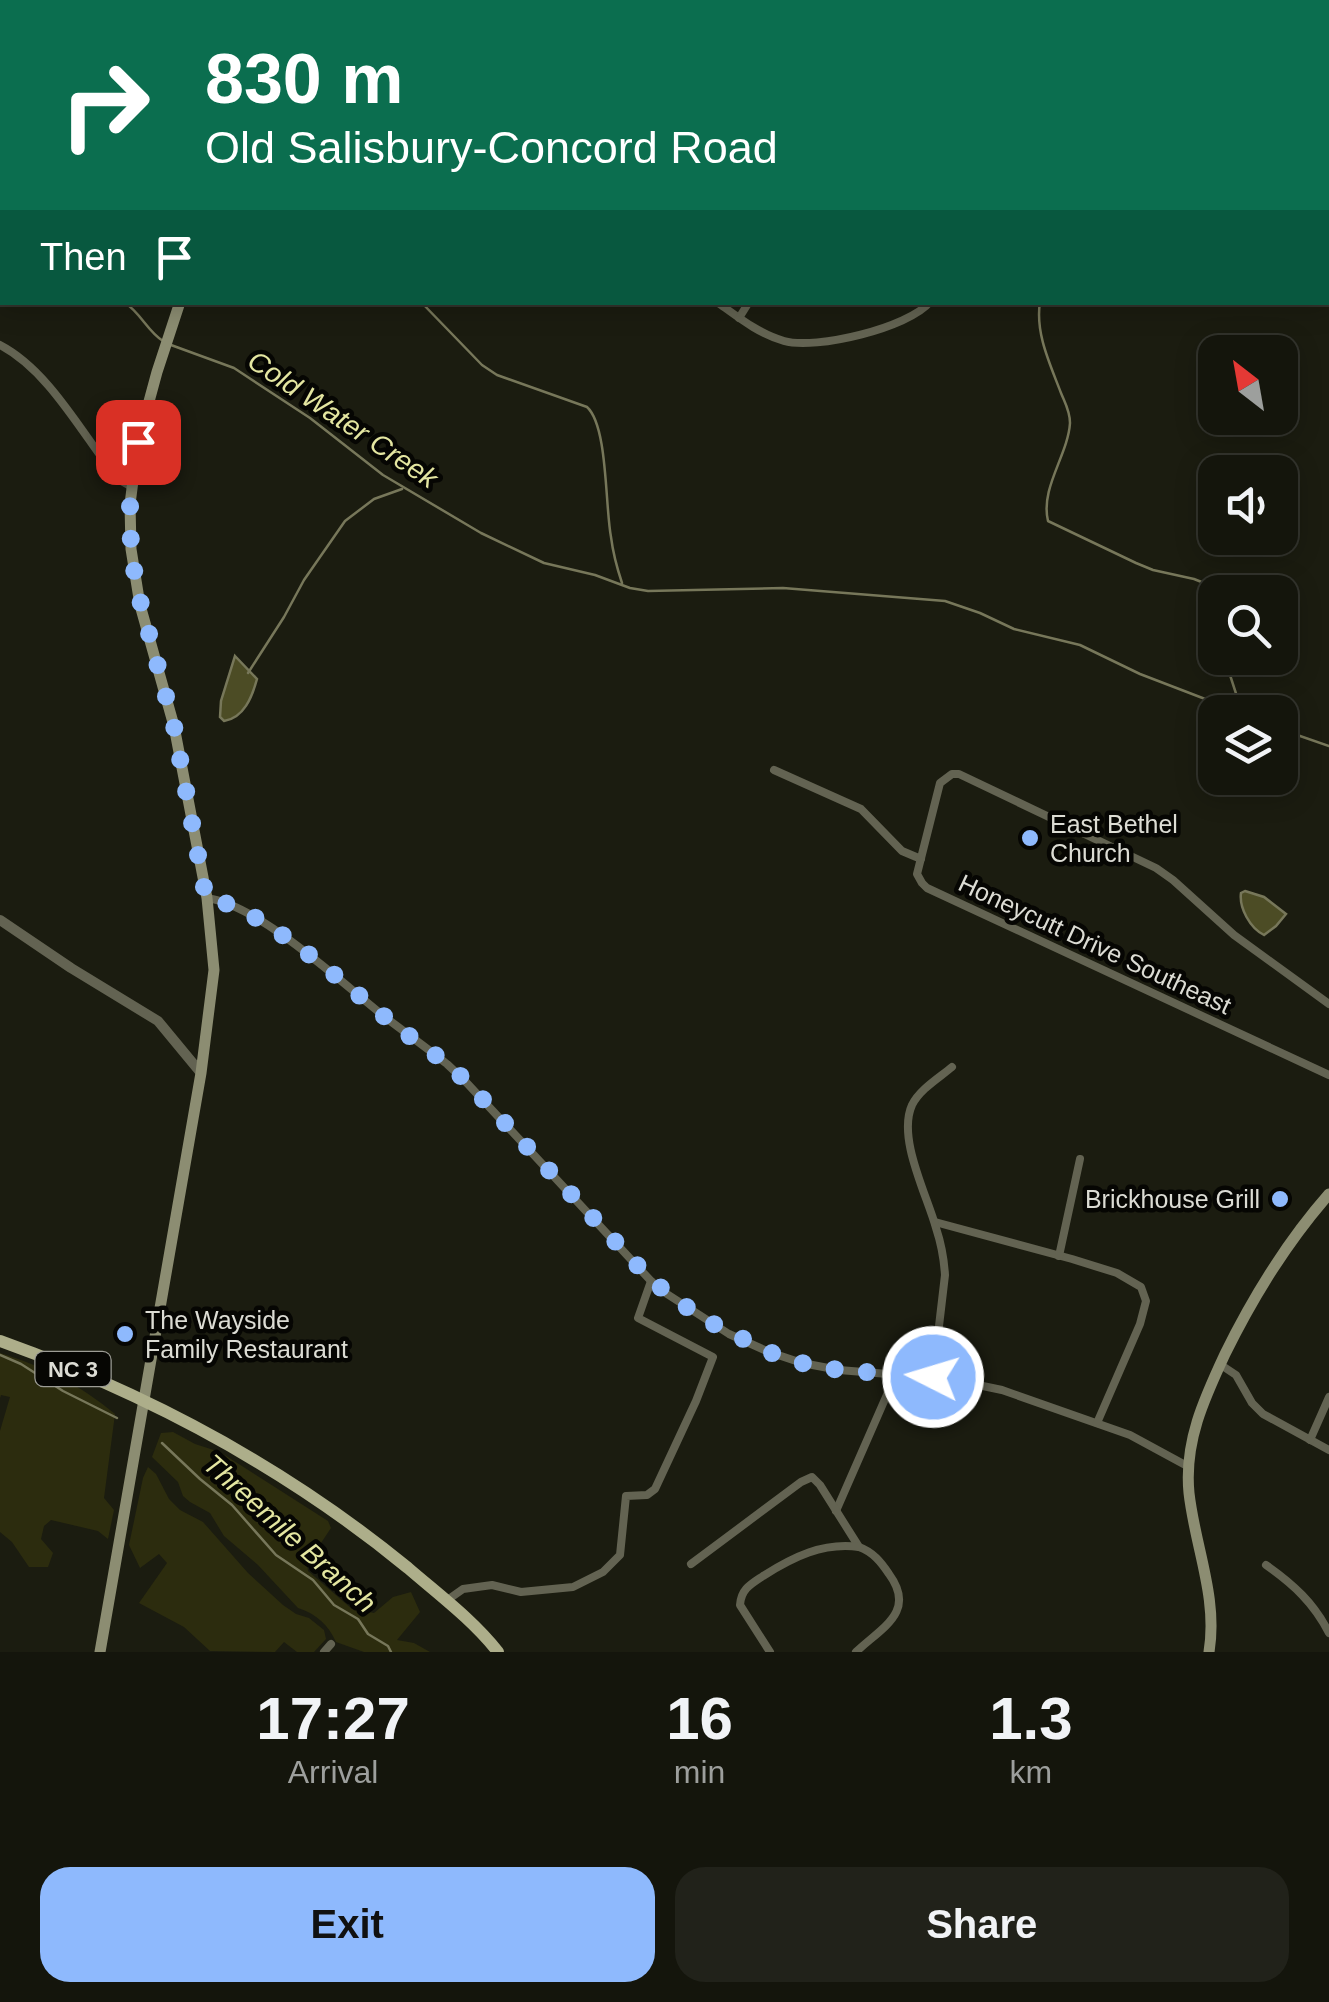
<!DOCTYPE html>
<html lang="en">
<head>
<meta charset="utf-8">
<style>
	:root { --surface:#14150c; --page:#21221a; --text:#f1f3f6; --muted:#9d9f9d; --line:#33342d; --accent:#8eb9fd }
	body { margin:0; font-family:Arial,sans-serif; background:var(--page); color:var(--text); height:100vh; display:flex; flex-direction:column; font-size:38px; white-space:nowrap }
	* { box-sizing:border-box; margin:0 }
	p { font-size:32px; color:var(--muted) }
	.icon { flex:none; width:55px; height:55px; fill:none; stroke:currentColor; stroke-width:2; stroke-linecap:round; stroke-linejoin:round }
	.map { position:relative; height:1652px; overflow:hidden }
	.drawer { display:flex; flex-direction:column; background:var(--surface); flex:1 }
	.drawer>* { flex:none }
	.banner { position:absolute; left:0px; top:0px; width:1330px; height:305px; box-shadow:0 5px 25px #0003,0 0 0 2px var(--line); background:#0b6e4f; color:#fff; overflow:hidden }
	.needle { width:65px; rotate:329deg }
	.controls { position:absolute; left:1198px; top:335px; display:grid; gap:20px }
	.controls a { display:grid; place-items:center; width:100px; height:100px; border-radius:20px; background:var(--surface); box-shadow:0 5px 25px #0003,0 0 0 2px var(--line); font-size:50px }
	.pin { position:absolute; display:grid; place-items:center; width:85px; height:85px; color:#fff; margin:-42px; border-radius:20px; box-shadow:0 5px 15px #0006 }
	.me { position:absolute; width:110px; margin:-55px; rotate:275deg; stroke-linejoin:round; filter:drop-shadow(0 0 8px #0008) }
	.turn { display:flex; align-items:center; gap:35px; height:210px; padding:0 40px; font-size:45px }
	.turn .icon { width:130px; height:130px; stroke-width:2.5 }
	.turn b { display:block; font-size:70px; line-height:85px }
	.then { display:flex; align-items:center; height:95px; padding:0 40px; background:#0003; gap:20px; font-size:38px }
	.eta { display:flex; justify-content:space-evenly; align-items:center; height:170px; text-align:center }
	.eta b { font-size:60px; font-weight:700; line-height:70px }
	.button { display:flex; gap:20px; margin-top:auto; padding:20px 40px }
	.button a { flex:1; height:115px; border-radius:30px; background:var(--accent); color:#111; font-size:40px; font-weight:700; line-height:115px; text-align:center }
	.button a+a { background:var(--page); color:var(--text) }
	.map>svg:first-child { display:block }
	.green { fill:#2c2c0e }
	.water { fill:#4c4c25; stroke:#77775a; stroke-width:2.5 }
	.lines { fill:none; stroke-linecap:round; stroke-linejoin:round }
	.stream { stroke:#77775a; stroke-width:2.5 }
	.minor { stroke:#636352; stroke-width:8 }
	.tertiary { stroke:#636352; stroke-width:10 }
	.secondary { stroke:#8c8d72; stroke-width:11 }
	.primary { stroke:#adae8a; stroke-width:12 }
	.route { stroke:#8eb9fd; stroke-width:18; stroke-dasharray:0 32.4 }
	.poi-dot { fill:#8eb9fd; stroke:#060603; stroke-width:4 }
	.labels { text-anchor:middle; stroke-width:9; stroke-linejoin:round; paint-order:stroke }
	.shield { fill:#060603; stroke:#9c9c95; stroke-width:2.5 }
	.shield-label { font-size:22px; font-weight:bold; fill:#dcdcd4 }
	.poi-label { font-size:25px; fill:#dcdcd4; stroke:#060603; text-anchor:start }
	.street-label { font-size:25px; fill:#dcdcd4; stroke:#060603 }
	.water-label { font-size:28px; font-style:italic; fill:#e4e6a1; stroke:#060603 }
</style>
</head>
<body>
<div class="map">
<svg width="1329" height="1652" viewBox="0 0 1329 1652">
	<rect width="100%" height="100%" fill="#1b1c10"/>
	<g class="green">
		<path d="M 0,1353 C 43,1366 80,1385 115,1414 L 104,1498 L 114,1510 L 108,1539 L 98,1531 L 51,1520 L 44,1526 L 41,1539 L 53,1553 L 48,1567 L 29,1567 L 12,1542 L 0,1532 L 0,1431 L 10,1397 L 1,1395 L 0,1398 Z"/>
		<path d="M 173,1432 L 195,1444 L 220,1452 L 328,1521 L 331,1528 L 307,1564 L 308,1571 L 352,1609 L 374,1613 L 393,1597 L 411,1592 L 420,1612 L 397,1640 L 414,1643 L 430,1652 L 364,1652 L 336,1642 C 329,1626 317,1614 298,1608 L 258,1565 L 224,1536 L 210,1513 L 190,1502 L 183,1496 L 178,1482 L 152,1457 L 161,1433 Z"/>
		<path d="M 148,1467 L 156,1474 L 169,1499 L 180,1510 L 203,1522 L 248,1573 L 283,1605 L 296,1614 L 309,1618 L 324,1630 L 326,1639 L 314,1652 L 297,1652 L 284,1642 L 275,1652 L 210,1651 L 184,1627 L 139,1603 L 167,1563 L 159,1554 L 140,1568 L 129,1545 L 143,1478 Z"/>
	</g>
	<g class="water">
		<path d="M 235,656 L 257,679 C 252,697 244,718 224,721 L 220,717 L 221,701 Z"/>
		<path d="M 1245,891 L 1264,897 L 1286,914 L 1276,926 L 1264,935 C 1250,928 1239,908 1241,893 Z"/>
	</g>
	<g class="lines">
		<g class="stream">
			<path d="M 308,2 L 308,0"/>
			<path d="M 1213,2 L 1215,0"/>
			<path d="M 0,218 L 2,220"/>
			<path d="M 124,302 C 141,313 147,331 163,341"/>
			<path d="M 421,302 L 482,365 L 497,375 L 587,407 C 608,426 605,506 611,537 C 613,553 617,568 622,583"/>
			<path d="M 1040,302 C 1035,333 1050,364 1061,393 C 1065,403 1070,411 1070,423 C 1068,455 1040,488 1048,521 L 1136,563 L 1153,570 L 1194,579 L 1214,587 L 1219,592"/>
			<path d="M 171,345 L 234,368 L 310,418 L 383,475 L 481,533 L 544,563 L 595,575 L 630,588 L 648,591 L 783,588 L 945,601 L 980,613 L 1014,629 L 1080,645 L 1140,674 L 1239,712"/>
			<path d="M 1228,658 L 1230,675 L 1242,712"/>
			<path d="M 248,673 L 284,617 L 304,580 L 345,521 L 374,499 L 402,489"/>
			<path d="M 1280,729 L 1329,746"/>
			<path d="M 0,1355 L 21,1364 L 63,1391 L 117,1418"/>
			<path d="M 162,1443 L 200,1479 L 232,1505 L 276,1555 L 313,1580 L 334,1605 L 358,1619 L 368,1634 L 388,1646 L 391,1652"/>
		</g>
		<g class="minor">
			<path d="M 341,0 L 343,2"/>
			<path d="M 561,0 L 564,2"/>
			<path d="M 800,2 L 803,0"/>
			<path d="M 1024,2 L 1026,0"/>
			<path d="M 1108,2 L 1109,0"/>
			<path d="M 717,302 C 738,317 759,334 784,341 C 816,350 908,328 930,302"/>
			<path d="M 739,318 L 749,302"/>
			<path d="M 0,345 C 50,371 83,436 118,479 L 132,487"/>
			<path d="M 774,770 L 861,809 L 902,851 L 921,859"/>
			<path d="M 207,898 C 259,905 342,983 385,1017 C 406,1033 427,1048 447,1064 L 465,1081 L 651,1281 L 667,1294 L 729,1334 L 769,1352 L 802,1363 L 839,1370 L 949,1379 L 1002,1390 L 1130,1435 L 1189,1467"/>
			<path d="M 1329,1004 L 1234,935 L 1173,880 L 1156,868 L 959,774 L 952,774 L 940,783 L 917,874 L 922,883 L 927,888 L 1329,1075"/>
			<path d="M 935,1222 L 1072,1259 L 1117,1273 L 1141,1287 L 1146,1301 L 1140,1324 L 1097,1423"/>
			<path d="M 1059,1256 L 1080,1159"/>
			<path d="M 1221,1365 L 1236,1375 L 1252,1403 L 1263,1414 L 1329,1450"/>
			<path d="M 933,1377 L 945,1275 C 944,1259 941,1243 936,1228 C 927,1195 897,1138 912,1105 C 920,1089 939,1078 952,1067"/>
			<path d="M 1310,1440 L 1329,1397"/>
			<path d="M 836,1511 L 896,1374"/>
			<path d="M 691,1564 L 801,1482 L 812,1477 L 820,1485 L 859,1547 C 873,1552 881,1562 889,1574 C 917,1612 881,1628 856,1652"/>
			<path d="M 1266,1565 C 1293,1584 1314,1603 1329,1633"/>
			<path d="M 446,1601 L 463,1589 L 492,1585 L 521,1592 L 573,1587 L 603,1572 L 620,1555 L 626,1496 L 647,1495 L 655,1489 L 696,1401 L 713,1357 L 638,1318 L 651,1281"/>
			<path d="M 324,1652 L 331,1644"/>
			<path d="M 770,1652 L 740,1605 C 741,1589 751,1584 763,1576 C 793,1557 823,1542 859,1547"/>
		</g>
		<path class="tertiary" d="M 0,920 L 71,968 L 158,1021 L 201,1073"/>
		<g class="secondary">
			<path d="M 283,2 L 284,0"/>
			<path d="M 100,1652 L 201,1073 L 214,970 L 207,898 L 174,726 L 140,605 L 131,549 L 130,504 L 138,442 L 157,372 L 180,302"/>
			<path d="M 1209,1652 C 1218,1597 1195,1547 1189,1493 C 1184,1442 1204,1399 1225,1354 C 1254,1295 1286,1243 1329,1194"/>
		</g>
		<path class="primary" d="M 0,1341 C 148,1394 286,1468 408,1568 C 438,1594 473,1620 498,1652"/>
	</g>
	<g class="lines">
		<path class="route" d="M 138,442 L 130,504 L 131,549 L 137,589 L 174,726 L 206,898 C 260,906 342,982 385,1017 C 405,1034 427,1048 447,1064 L 465,1080 L 652,1281 L 700,1317 L 769,1352 L 802,1363 L 839,1370 L 933,1377"/>
	</g>
	<g class="poi-dot">
		<circle cx="1030" cy="838" r="10"/>
		<circle cx="1280" cy="1199" r="10"/>
		<circle cx="125" cy="1334" r="10"/>
	</g>
	<g class="labels">
		<rect class="shield" x="35.5" y="1352" width="75" height="34" rx="8"/>
		<g class="shield-label">
			<text x="73" y="1377">NC 3</text>
		</g>
		<g class="poi-label">
			<text x="1050" y="833">East Bethel<tspan x="1050" dy="29">Church</tspan></text>
			<text x="1260" y="1208" text-anchor="end">Brickhouse Grill</text>
			<text x="145" y="1329">The Wayside<tspan x="145" dy="29">Family Restaurant</tspan></text>
		</g>
		<g class="street-label">
			<text transform="translate(1095 944) rotate(25)" y="9">Honeycutt Drive Southeast</text>
		</g>
		<g class="water-label">
			<text transform="translate(343 419) rotate(34)" y="10">Cold Water Creek</text>
			<text transform="translate(290 1533) rotate(42)" y="10">Threemile Branch</text>
		</g>
	</g>
</svg>
<div class="controls">
<a><svg class="needle" viewBox="-14 -14 28 28"><path d="M0-13l5 13h-10z" fill="#e53935"/><path d="M0 13l5-13h-10z" fill="#9d9f9d"/></svg></a>
<a><svg class="icon" aria-label="sound" viewBox="0 0 24 24"><path d="M4 9h4l5-4v14l-5-4H4zM17 9q2 3 0 6"/></svg></a>
<a><svg class="icon" aria-label="search" viewBox="0 0 24 24"><circle cx="10" cy="10" r="6"/><path d="M15 15l6 6"/></svg></a>
<a><svg class="icon" aria-label="layers" viewBox="0 0 24 24"><path d="M12 4l9 5-9 5-9-5zM3 14l9 5 9-5"/></svg></a>
</div>
<div class="pin" style="left:138px;top:442px;background:#d93025"><svg class="icon" aria-label="arrive" viewBox="0 0 24 24"><path d="M6 21V4h12l-3 4 3 4H6"/></svg></div>
<svg class="me" style="left:933px;top:1377px" viewBox="-20 -20 40 40"><circle r="17" fill="#8eb9fd" stroke="#fff" stroke-width="3"/><path d="M0-11L8 9 0 5-8 9z" fill="#fff"/></svg>
<div class="banner">
<div class="turn"><svg class="icon" aria-label="right" viewBox="0 0 24 24"><path d="M7 20v-9h11M14 6l5 5-5 5"/></svg><div><b>830 m</b>Old Salisbury-Concord Road</div></div>
<div class="then">Then<svg class="icon" aria-label="arrive" viewBox="0 0 24 24"><path d="M6 21V4h12l-3 4 3 4H6"/></svg></div>
</div>
</div>
<section class="drawer">
<div class="eta">
<div><b>17:27</b><p>Arrival</p></div>
<div><b>16</b><p>min</p></div>
<div><b>1.3</b><p>km</p></div>
</div>
<div class="button"><a>Exit</a><a>Share</a></div>
</section>
</body>
</html>
